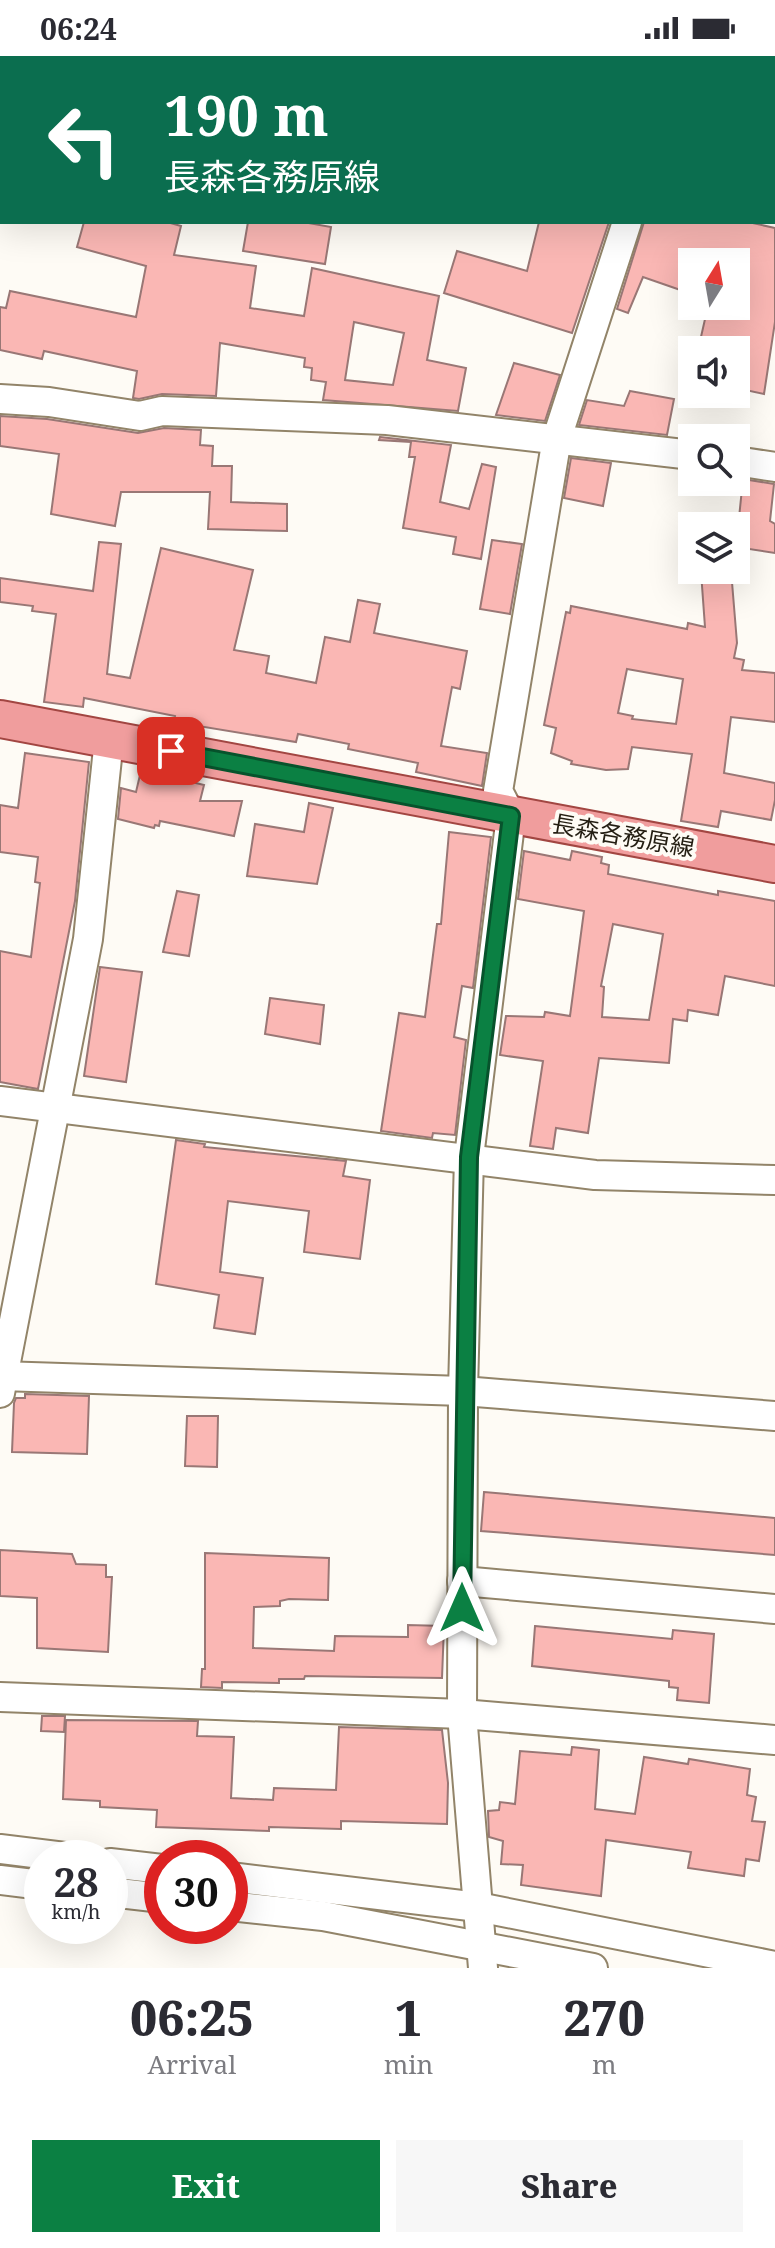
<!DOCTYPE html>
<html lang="en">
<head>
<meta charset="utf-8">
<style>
	:root { --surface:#fff; --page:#f7f7f7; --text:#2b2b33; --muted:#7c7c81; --accent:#0b8043 }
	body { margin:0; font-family:"Noto Serif","Noto Sans JP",serif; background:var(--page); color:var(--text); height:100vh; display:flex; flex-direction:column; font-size:30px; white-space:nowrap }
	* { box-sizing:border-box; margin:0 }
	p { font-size:26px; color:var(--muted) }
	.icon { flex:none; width:44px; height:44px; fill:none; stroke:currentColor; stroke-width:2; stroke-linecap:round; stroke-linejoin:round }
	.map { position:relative; height:1912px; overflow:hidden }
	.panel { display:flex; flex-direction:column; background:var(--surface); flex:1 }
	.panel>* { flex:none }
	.guide { position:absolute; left:0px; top:0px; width:776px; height:168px; box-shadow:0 8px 32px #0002; background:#0b6e4f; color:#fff; overflow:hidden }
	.needle { width:52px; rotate:11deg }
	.controls { position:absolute; left:678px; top:192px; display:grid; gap:16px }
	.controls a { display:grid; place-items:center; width:72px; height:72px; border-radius:0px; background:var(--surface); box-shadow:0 8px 32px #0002; font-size:40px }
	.speed { position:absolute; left:24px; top:1784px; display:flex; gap:16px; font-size:40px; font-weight:700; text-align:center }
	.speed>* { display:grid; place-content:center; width:104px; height:104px; border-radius:50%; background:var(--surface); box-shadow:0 8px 32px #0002; line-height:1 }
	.speed small { font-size:20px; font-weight:400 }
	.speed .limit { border:12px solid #d22; background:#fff; color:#111 }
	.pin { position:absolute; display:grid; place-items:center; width:68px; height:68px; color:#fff; margin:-34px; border-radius:16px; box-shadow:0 4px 12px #0006 }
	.me { position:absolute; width:88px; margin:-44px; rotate:0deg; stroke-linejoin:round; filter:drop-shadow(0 0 6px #0008) }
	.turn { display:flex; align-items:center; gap:28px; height:168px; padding:0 32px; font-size:36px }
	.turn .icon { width:104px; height:104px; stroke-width:2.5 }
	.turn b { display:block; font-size:56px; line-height:68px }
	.eta { display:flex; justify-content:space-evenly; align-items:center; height:136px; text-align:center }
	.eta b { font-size:48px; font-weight:800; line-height:56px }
	.button { display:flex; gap:16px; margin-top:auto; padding:16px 32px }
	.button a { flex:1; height:92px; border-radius:0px; background:var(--accent); color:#fff; font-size:32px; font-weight:800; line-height:92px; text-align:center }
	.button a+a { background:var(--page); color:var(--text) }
	.status { display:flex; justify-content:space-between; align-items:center; height:56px; padding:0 40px; background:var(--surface); direction:ltr }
	.status svg { height:22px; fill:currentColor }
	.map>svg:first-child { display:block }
	.building { fill:#fab7b4; stroke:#997775; stroke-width:2; fill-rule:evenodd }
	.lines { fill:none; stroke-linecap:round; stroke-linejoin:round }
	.minor-casing { stroke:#928469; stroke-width:32 }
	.major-casing { stroke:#a24642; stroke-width:40 }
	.minor { stroke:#fff; stroke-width:28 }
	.major { stroke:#f09d9d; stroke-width:36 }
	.route-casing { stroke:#07532c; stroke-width:20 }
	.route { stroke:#0b8043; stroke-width:14 }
	.labels { text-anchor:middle; stroke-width:8; stroke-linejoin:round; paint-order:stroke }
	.street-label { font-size:24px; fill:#241e13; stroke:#fefbf5 }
</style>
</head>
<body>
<div class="status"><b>06:24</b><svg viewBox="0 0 49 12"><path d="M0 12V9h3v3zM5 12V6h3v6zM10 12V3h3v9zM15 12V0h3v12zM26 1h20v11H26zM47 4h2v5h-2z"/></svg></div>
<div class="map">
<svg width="775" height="1912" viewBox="0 0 775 1912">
	<rect width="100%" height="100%" fill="#fefbf5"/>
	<g class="building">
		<path d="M 84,166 L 167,166 L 181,170 L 174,199 L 256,210 L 250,252 L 304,260 L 312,212 L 439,240 L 427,304 L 466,312 L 458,355 L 323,344 L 326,326 L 311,324 L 312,312 L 304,311 L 305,302 L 220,287 L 216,340 L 162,338 L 139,343 L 133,342 L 137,315 L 44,295 L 42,303 L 0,294 L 0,251 L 6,252 L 10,235 L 136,261 L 146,210 L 77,191 ZM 354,266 L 404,277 L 393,329 L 345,324 Z"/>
		<path d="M 248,166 L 303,166 L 331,171 L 325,208 L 243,195 Z"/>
		<path d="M 539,166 L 609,166 L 572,277 L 444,237 L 457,195 L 527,215 Z"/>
		<path d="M 644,166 L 748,166 L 775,172 L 775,266 L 764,338 L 736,332 L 736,294 L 698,294 L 708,250 L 736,250 L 736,206 L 720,206 L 692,196 L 692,238 L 643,221 L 628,257 L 617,253 Z"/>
		<path d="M 514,307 L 560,319 L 545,365 L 496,359 Z"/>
		<path d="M 630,335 L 674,343 L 667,379 L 579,369 L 587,344 L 624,350 Z"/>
		<path d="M 0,360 L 47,363 L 138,377 L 164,372 L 201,374 L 200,389 L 213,390 L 212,410 L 232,410 L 231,446 L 287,448 L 287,475 L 208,473 L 210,436 L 121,436 L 115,470 L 51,458 L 59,398 L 0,390 Z"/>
		<path d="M 380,381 L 451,389 L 440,446 L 469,453 L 482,408 L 496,411 L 481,503 L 453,498 L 456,481 L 403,472 L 415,401 L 409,401 L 411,386 L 379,384 Z"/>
		<path d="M 571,402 L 611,407 L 603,450 L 564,442 Z"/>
		<path d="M 743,423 L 774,428 L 770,465 L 775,468 L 775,497 L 736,491 Z"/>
		<path d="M 492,484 L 522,488 L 510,558 L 480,553 Z"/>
		<path d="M 99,486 L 121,488 L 107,618 L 130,622 L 161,492 L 253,514 L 234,594 L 269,600 L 266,617 L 316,627 L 325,581 L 350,586 L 358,544 L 380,548 L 374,577 L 467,595 L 460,633 L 452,631 L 441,690 L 487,697 L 482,730 L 416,716 L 418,707 L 348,693 L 349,688 L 298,678 L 296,686 L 174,666 L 175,660 L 84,642 L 83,651 L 44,646 L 56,558 L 32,555 L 33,550 L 0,546 L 0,522 L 93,535 Z"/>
		<path d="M 731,514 L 737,587 L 734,602 L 744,604 L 742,614 L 775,617 L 775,666 L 731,661 L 724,717 L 775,727 L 775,744 L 771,764 L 721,755 L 718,771 L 681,765 L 692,698 L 632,691 L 628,713 L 606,714 L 571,708 L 572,705 L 551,697 L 556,672 L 544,669 L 566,556 L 570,557 L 571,550 L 687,573 L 688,567 L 705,571 L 701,516 ZM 627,613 L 683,623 L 676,668 L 632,663 L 633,660 L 618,657 Z"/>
		<path d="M 25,697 L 89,706 L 75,845 L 38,1033 L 0,1026 L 0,895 L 31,901 L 40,827 L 35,826 L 38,801 L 0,796 L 0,749 L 18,752 Z"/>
		<path d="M 140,719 L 161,724 L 163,719 L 204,729 L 200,745 L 242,745 L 234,780 L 160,765 L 159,770 L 155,769 L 154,772 L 118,763 L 121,732 L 136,736 Z"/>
		<path d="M 309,747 L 333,752 L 317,828 L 247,820 L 255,768 L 304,776 Z"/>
		<path d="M 449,776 L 491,781 L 473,932 L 462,930 L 454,981 L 466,984 L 455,1079 L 433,1077 L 432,1082 L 381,1075 L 399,957 L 425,961 L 437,868 L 441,868 Z"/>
		<path d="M 524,795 L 570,804 L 572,795 L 602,801 L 601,807 L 609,809 L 608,818 L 718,839 L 718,835 L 775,845 L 775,930 L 725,920 L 718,959 L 688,954 L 687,965 L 673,963 L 669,1007 L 599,1002 L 588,1077 L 556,1072 L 553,1093 L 530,1090 L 543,1005 L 500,999 L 506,960 L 544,961 L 545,956 L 570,960 L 584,855 L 518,843 ZM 613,868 L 663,878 L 649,964 L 602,961 L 604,931 L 601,930 Z"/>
		<path d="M 177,835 L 199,839 L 189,900 L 163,896 Z"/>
		<path d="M 100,911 L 142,916 L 126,1026 L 84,1020 Z"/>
		<path d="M 270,942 L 324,949 L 320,988 L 265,978 Z"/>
		<path d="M 176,1084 L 205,1088 L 204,1091 L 346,1105 L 343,1120 L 370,1124 L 360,1203 L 304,1196 L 309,1155 L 228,1145 L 220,1216 L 263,1222 L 255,1278 L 214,1272 L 219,1239 L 156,1228 Z"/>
		<path d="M 25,1338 L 89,1340 L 87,1398 L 12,1396 L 14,1347 L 16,1342 L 25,1342 Z"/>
		<path d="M 187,1360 L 218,1360 L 217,1411 L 185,1410 Z"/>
		<path d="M 484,1436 L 775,1462 L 775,1499 L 481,1475 Z"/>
		<path d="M 0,1494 L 72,1498 L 76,1508 L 106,1509 L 106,1521 L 112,1521 L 108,1596 L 37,1592 L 37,1542 L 0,1540 Z"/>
		<path d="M 205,1497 L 329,1502 L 328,1544 L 289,1543 L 280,1545 L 280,1550 L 254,1551 L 253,1592 L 334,1595 L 335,1580 L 408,1581 L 408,1569 L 444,1570 L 442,1622 L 305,1620 L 304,1623 L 279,1623 L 279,1627 L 222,1626 L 222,1632 L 201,1631 L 202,1613 L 205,1613 Z"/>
		<path d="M 535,1570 L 672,1583 L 673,1574 L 714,1578 L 709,1647 L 677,1644 L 678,1632 L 669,1631 L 669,1625 L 532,1610 Z"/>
		<path d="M 42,1660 L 65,1660 L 64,1676 L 41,1675 Z"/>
		<path d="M 66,1664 L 198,1665 L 197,1680 L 234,1681 L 231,1742 L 273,1744 L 274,1732 L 336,1734 L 339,1671 L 442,1674 L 448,1727 L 447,1768 L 341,1765 L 341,1773 L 269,1771 L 269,1775 L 156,1771 L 157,1754 L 100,1751 L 100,1745 L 63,1743 Z"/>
		<path d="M 572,1691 L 599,1694 L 595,1753 L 635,1758 L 644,1701 L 688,1708 L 689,1703 L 750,1713 L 747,1739 L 756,1741 L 752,1765 L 765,1766 L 759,1805 L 746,1803 L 744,1820 L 688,1812 L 691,1796 L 606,1784 L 601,1840 L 521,1829 L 523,1809 L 501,1808 L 503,1785 L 489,1781 L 488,1755 L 499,1754 L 500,1746 L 515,1748 L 520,1695 L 571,1699 Z"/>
	</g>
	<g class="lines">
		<g class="minor-casing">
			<g id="minor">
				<path d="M 677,2 L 678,0"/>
				<path d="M 0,343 L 49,346 L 140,360 L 162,355 L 387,364 L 692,399"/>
				<path d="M 736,405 L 775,411"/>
				<path d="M 0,1045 L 595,1119 L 775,1124"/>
				<path d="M 0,1320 L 463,1335 L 775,1360"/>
				<path d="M 0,1337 L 88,883 L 109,683"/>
				<path d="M 462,1525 L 775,1553"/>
				<path d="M 0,1641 L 462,1658 L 775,1684"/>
				<path d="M 0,1793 L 73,1802"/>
				<path d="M 110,1807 L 162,1813"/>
				<path d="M 230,1821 L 478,1851 L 775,1910"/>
				<path d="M 0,1824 L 42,1829"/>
				<path d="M 110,1836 L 162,1842"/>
				<path d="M 230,1850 L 323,1860 L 593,1912"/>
				<path d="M 483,1912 L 462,1658 L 463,1335 L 469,1101 L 511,760 L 498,735 L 557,382 L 627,166"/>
			</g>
		</g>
		<g class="major-casing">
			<path id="major" d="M 0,663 L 775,808"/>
		</g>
		<use href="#minor" class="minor"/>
		<use href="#major" class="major"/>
	</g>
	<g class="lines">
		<g class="route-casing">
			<path id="route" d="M 171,695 L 511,760 L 469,1101 L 462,1552"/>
		</g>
		<use href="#route" class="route"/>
	</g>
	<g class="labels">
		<g class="street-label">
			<text transform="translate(623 780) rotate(10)" y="8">長森各務原線</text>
		</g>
	</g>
</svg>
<div class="controls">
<a><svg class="needle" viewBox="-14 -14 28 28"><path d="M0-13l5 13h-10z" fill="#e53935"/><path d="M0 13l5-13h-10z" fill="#7c7c81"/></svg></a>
<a><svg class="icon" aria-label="sound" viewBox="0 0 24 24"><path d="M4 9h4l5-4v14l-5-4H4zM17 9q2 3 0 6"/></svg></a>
<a><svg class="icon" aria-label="search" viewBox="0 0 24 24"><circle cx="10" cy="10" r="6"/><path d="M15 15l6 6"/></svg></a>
<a><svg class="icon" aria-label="layers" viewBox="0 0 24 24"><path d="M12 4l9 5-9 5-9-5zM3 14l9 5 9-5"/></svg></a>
</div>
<div class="speed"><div>28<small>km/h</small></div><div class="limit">30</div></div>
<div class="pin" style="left:171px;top:695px;background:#d93025"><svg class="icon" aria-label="arrive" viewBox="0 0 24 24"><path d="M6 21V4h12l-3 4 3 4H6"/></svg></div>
<svg class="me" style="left:462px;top:1552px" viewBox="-20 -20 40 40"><path d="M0-17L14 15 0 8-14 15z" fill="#0b8043" stroke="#fff" stroke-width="4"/></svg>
<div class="guide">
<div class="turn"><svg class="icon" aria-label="left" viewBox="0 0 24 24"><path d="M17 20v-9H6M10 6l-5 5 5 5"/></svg><div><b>190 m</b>長森各務原線</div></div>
</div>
</div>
<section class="panel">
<div class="eta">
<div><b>06:25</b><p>Arrival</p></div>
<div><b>1</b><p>min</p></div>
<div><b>270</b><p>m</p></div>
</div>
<div class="button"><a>Exit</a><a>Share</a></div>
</section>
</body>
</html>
